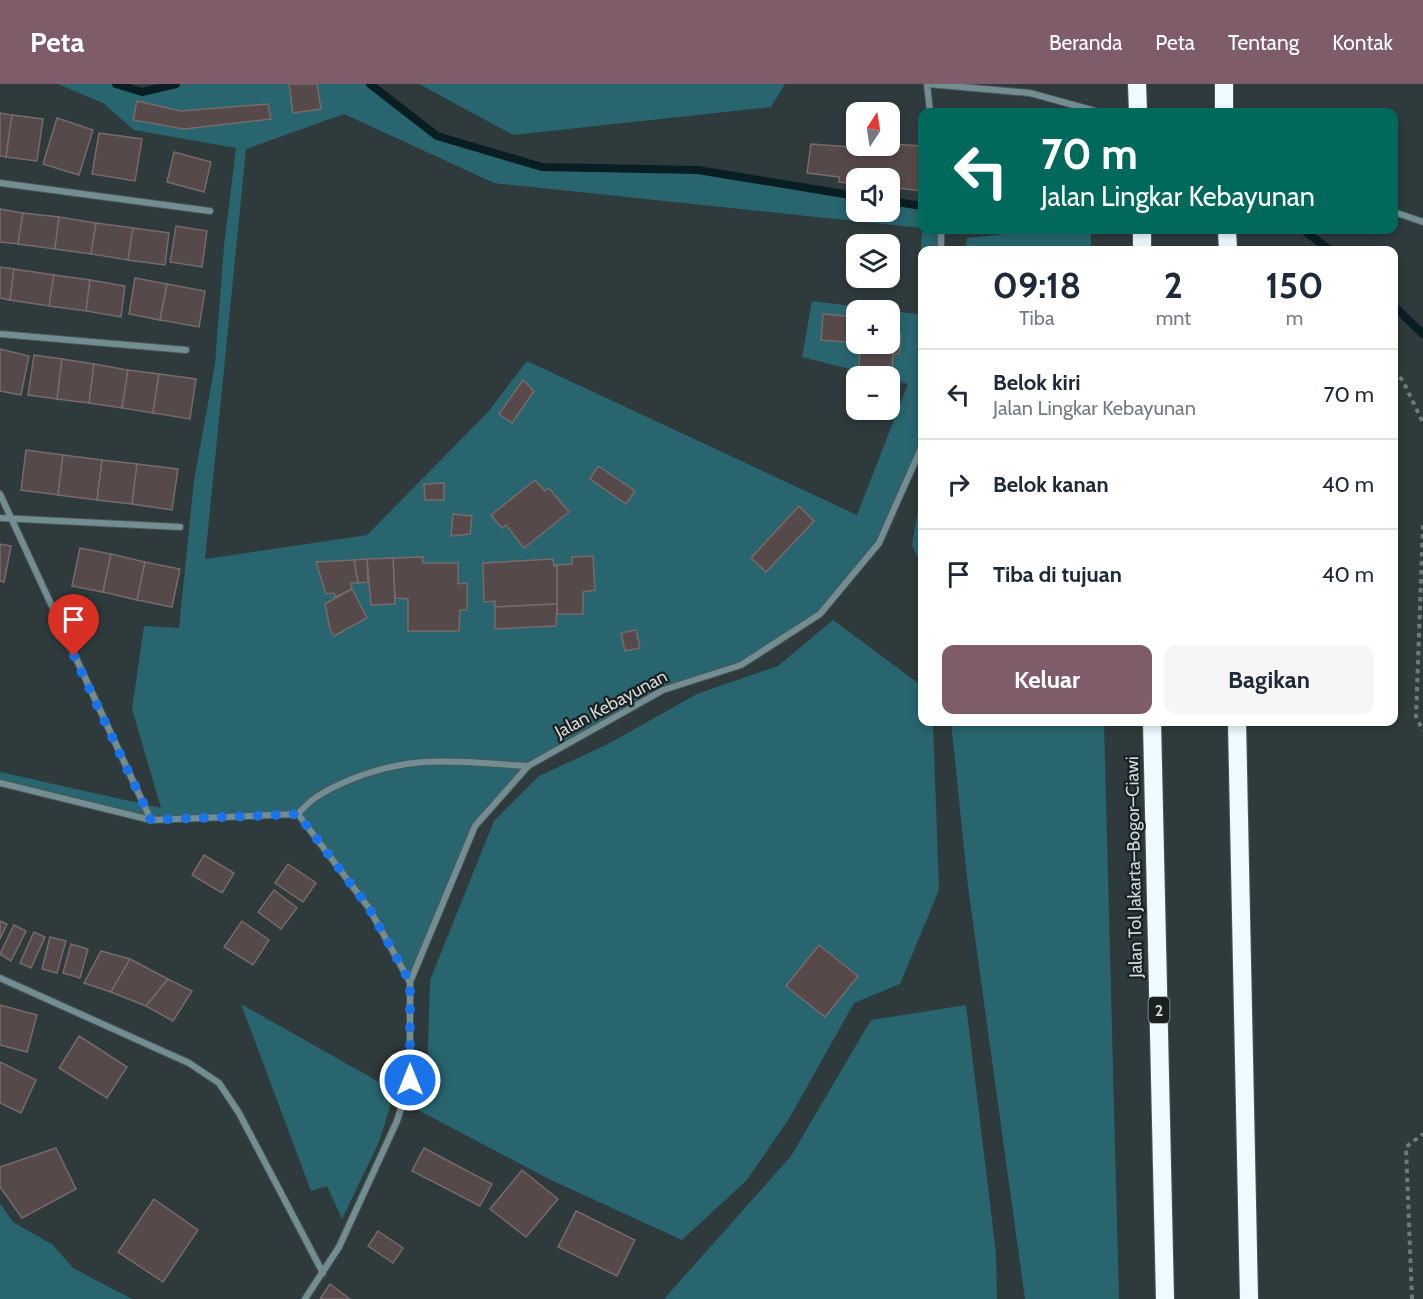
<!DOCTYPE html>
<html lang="id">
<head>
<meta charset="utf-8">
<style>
	:root { --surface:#fff; --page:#f6f6f7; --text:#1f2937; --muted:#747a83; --line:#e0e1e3; --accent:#7e5c6a }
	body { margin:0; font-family:Cabin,sans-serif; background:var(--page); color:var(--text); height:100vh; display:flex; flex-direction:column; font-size:22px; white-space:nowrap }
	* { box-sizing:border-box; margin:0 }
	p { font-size:20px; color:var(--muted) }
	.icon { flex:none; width:33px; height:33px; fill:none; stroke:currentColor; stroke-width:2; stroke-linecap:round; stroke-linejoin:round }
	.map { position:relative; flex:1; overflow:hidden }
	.details { position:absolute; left:918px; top:162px; width:480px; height:480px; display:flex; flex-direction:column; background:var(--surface); border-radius:12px; box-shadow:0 3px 9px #0003 }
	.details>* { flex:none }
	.top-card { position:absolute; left:918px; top:24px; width:480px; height:126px; border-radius:12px; box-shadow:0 3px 9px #0003; background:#00695c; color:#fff; overflow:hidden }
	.needle { width:39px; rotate:12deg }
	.tools { position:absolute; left:846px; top:18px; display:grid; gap:12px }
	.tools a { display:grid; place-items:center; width:54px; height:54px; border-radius:12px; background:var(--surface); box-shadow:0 3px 9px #0003; font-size:30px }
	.pin { position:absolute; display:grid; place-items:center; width:51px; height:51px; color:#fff; margin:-62px -26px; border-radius:50% 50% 50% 0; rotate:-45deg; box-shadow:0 0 6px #0007 }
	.pin .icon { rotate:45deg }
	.me { position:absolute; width:66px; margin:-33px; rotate:0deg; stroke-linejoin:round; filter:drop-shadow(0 0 4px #0008) }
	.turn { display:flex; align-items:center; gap:21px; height:126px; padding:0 24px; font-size:27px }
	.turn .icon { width:78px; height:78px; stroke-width:2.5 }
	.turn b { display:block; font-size:42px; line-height:51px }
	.eta { display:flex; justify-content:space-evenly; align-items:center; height:102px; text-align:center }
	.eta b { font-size:36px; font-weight:800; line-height:42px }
	.primary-button { display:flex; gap:12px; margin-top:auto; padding:12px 24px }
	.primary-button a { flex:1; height:69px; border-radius:12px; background:var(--accent); color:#fff; font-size:24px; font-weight:800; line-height:69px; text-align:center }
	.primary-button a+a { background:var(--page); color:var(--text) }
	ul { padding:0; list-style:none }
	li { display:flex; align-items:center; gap:18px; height:90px; padding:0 24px; border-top:2px solid var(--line) }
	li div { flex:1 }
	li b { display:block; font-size:22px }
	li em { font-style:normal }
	header { display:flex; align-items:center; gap:36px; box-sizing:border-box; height:84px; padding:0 30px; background:var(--accent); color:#fff }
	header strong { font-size:28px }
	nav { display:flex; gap:33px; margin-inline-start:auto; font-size:21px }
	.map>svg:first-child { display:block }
	.green { fill:#28656e; fill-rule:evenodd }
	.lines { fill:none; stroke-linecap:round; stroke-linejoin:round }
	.stream { stroke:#081e22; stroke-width:8 }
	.building { fill:#56494a; stroke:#776a6c; stroke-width:1.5 }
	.street-casing { stroke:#4b5758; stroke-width:8 }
	.highway-casing { stroke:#4b5758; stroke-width:20 }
	.path { stroke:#6f797b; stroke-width:4; stroke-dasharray:4.5 4.5; stroke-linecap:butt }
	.street { stroke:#738e93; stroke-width:6 }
	.highway { stroke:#eefbfe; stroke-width:18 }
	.route { stroke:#1a73e8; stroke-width:10; stroke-dasharray:0 18 }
	.labels { text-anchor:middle; stroke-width:4.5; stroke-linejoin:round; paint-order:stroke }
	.shield { fill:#1b2021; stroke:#9aa2a2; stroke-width:1.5 }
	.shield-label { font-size:16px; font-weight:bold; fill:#d1d9da }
	.street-label { font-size:18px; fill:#d1d9da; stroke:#1b2021 }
</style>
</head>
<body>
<header>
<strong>Peta</strong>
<nav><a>Beranda</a><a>Peta</a><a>Tentang</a><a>Kontak</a></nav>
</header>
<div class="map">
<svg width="1423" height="1215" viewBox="0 0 1423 1215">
	<rect width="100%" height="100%" fill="#2e3a3c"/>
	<g class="green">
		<path d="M 58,0 L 116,0 L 142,8 L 176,0 L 370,0 L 437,52 L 542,83 L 698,86 L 856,112 L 856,128 L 890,128 L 890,117 L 922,122 L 922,146 L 943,146 L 941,166 L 922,166 L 922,362 L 879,459 L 820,530 L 741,581 L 663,606 L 528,682 L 475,742 L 410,898 L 369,824 L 298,730 L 151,736 L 0,699 L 0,688 L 161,724 L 132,625 L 144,542 L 179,544 L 194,397 L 215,280 L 224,162 L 236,64 L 134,46 L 103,19 ZM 344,30 L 494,99 L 922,144 L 918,230 L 890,227 L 890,260 L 856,260 L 856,226 L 886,226 L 812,217 L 802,273 L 877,292 L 890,292 L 890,296 L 908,300 L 857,431 L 527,277 L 488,328 L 367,451 L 205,475 L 246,65 Z"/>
		<path d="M 419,0 L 785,0 L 771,23 L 513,51 Z"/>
		<path d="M 1046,146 L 1091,146 L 1091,166 L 965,166 L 967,154 Z"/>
		<path d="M 922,402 L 922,483 L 912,461 Z"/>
		<path d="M 833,536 L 922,602 L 922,638 L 933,638 L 939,806 L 900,900 L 854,919 L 790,1033 L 747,1096 L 682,1156 L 551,1096 L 414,1024 L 427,993 L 430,896 L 494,737 L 539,692 L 608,660 L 697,610 L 778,582 Z"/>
		<path d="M 951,638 L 1104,638 L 1119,1215 L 1025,1215 L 968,803 Z"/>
		<path d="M 241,920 L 395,1007 L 379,1058 L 342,1135 L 327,1102 L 311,1107 Z"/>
		<path d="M 966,921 L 996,1169 L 997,1215 L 664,1215 L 791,1072 L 871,936 Z"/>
		<path d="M 0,1119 L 13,1138 L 53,1161 L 73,1184 L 132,1215 L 0,1215 Z"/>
	</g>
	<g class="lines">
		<g class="stream">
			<path d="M 116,0 L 142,8 L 176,0"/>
			<path d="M 370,0 L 437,52 L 542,83 L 698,86 L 856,112"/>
			<path d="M 890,117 L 922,122"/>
			<path d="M 1303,146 L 1330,166"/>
			<path d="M 1394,222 L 1423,250"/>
		</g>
	</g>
	<g class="building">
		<path d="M 289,0 L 317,0 L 321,25 L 293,29 Z"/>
		<path d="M 137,17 L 181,27 L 268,20 L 271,35 L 184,45 L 133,36 Z"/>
		<path d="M 0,29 L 12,31 L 6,73 L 0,72 Z"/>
		<path d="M 12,31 L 43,35 L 37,77 L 6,73 Z"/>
		<path d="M 57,34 L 93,46 L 79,91 L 43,80 Z"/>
		<path d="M 99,49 L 142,55 L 135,97 L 92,90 Z"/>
		<path d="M 811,60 L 876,65 L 876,62 L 890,60 L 922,62 L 922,107 L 890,103 L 890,94 L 856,94 L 856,100 L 839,98 L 839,93 L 807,89 Z"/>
		<path d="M 174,68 L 211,78 L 204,108 L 167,98 Z"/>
		<path d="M 0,125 L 23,129 L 18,160 L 0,158 Z"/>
		<path d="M 23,129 L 59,133 L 55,165 L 18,160 Z"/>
		<path d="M 59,133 L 96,139 L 91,170 L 55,165 Z"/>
		<path d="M 96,139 L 133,144 L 128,176 L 91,170 Z"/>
		<path d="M 176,142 L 207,147 L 202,183 L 170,178 Z"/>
		<path d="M 133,144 L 169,149 L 165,181 L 128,176 Z"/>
		<path d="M 0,183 L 14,185 L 10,216 L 0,214 Z"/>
		<path d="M 14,185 L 54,191 L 49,222 L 10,216 Z"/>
		<path d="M 54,191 L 90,196 L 86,227 L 49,222 Z"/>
		<path d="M 135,194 L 167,200 L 160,236 L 129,230 Z"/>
		<path d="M 90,196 L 125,202 L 121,233 L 86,227 Z"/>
		<path d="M 167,200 L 205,207 L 199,243 L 160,236 Z"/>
		<path d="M 823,230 L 856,233 L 856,259 L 821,256 Z"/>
		<path d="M 890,237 L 894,237 L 893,250 L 901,251 L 899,270 L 893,270 L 892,286 L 859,283 L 860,260 L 890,260 Z"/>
		<path d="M 0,265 L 29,272 L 21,311 L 0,307 Z"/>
		<path d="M 34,271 L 62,275 L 57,315 L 28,311 Z"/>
		<path d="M 62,275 L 94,280 L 89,319 L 57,315 Z"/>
		<path d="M 94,280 L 128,286 L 122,324 L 89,319 Z"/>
		<path d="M 128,286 L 159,290 L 153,329 L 122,324 Z"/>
		<path d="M 159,290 L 196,295 L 190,335 L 153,329 Z"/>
		<path d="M 523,296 L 534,307 L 512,339 L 499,330 Z"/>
		<path d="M 26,366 L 63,371 L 58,411 L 21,406 Z"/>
		<path d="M 63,371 L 102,376 L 97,416 L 58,411 Z"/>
		<path d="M 102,376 L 137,380 L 132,420 L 97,416 Z"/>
		<path d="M 137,380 L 178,385 L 172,426 L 132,420 Z"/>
		<path d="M 598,382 L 635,407 L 626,420 L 590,395 Z"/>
		<path d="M 535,396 L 545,407 L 549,404 L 569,428 L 524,464 L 506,441 L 502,444 L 491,431 Z"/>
		<path d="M 444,399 L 444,416 L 425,416 L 424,400 Z"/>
		<path d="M 799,422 L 814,437 L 766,488 L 751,474 Z"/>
		<path d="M 453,430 L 472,432 L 470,450 L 451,452 Z"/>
		<path d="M 0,460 L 11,462 L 4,498 L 0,497 Z"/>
		<path d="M 80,464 L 111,470 L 103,508 L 72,502 Z"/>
		<path d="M 111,470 L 145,478 L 137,516 L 103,508 Z"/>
		<path d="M 593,472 L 595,506 L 583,508 L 583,530 L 557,530 L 557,481 L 572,480 L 572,473 Z"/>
		<path d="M 423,473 L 423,479 L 458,479 L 458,500 L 467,499 L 467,526 L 460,526 L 459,547 L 408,547 L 408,515 L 395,514 L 393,474 Z"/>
		<path d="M 393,474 L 395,520 L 371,521 L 367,475 Z"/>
		<path d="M 367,475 L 368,498 L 358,499 L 354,476 Z"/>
		<path d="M 553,475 L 554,482 L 557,481 L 557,520 L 495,523 L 495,517 L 484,518 L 483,479 Z"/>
		<path d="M 354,476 L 358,499 L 351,499 L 352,505 L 335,513 L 334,509 L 326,510 L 316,478 Z"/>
		<path d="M 145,478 L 180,485 L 172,523 L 137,516 Z"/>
		<path d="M 352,505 L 367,534 L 334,552 L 330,545 L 325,520 Z"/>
		<path d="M 557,520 L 556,542 L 495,545 L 495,523 Z"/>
		<path d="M 636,546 L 640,564 L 625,567 L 621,549 Z"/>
		<path d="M 204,771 L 234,789 L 222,809 L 192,791 Z"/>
		<path d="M 288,780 L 316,799 L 303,818 L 275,799 Z"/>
		<path d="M 274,806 L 297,824 L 281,845 L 258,828 Z"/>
		<path d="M 0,837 L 7,840 L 0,855 Z"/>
		<path d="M 242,837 L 269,856 L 253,881 L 224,863 Z"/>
		<path d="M 14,841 L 26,847 L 11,877 L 0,870 Z"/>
		<path d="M 34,848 L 45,853 L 31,884 L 20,879 Z"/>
		<path d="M 50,853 L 66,857 L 57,889 L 42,885 Z"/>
		<path d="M 71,860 L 88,865 L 80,894 L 63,889 Z"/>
		<path d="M 819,861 L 858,892 L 825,933 L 786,902 Z"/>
		<path d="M 101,867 L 130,875 L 111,908 L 84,899 Z"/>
		<path d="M 130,875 L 168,895 L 146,922 L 111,908 Z"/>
		<path d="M 168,895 L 192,907 L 173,937 L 146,922 Z"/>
		<path d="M 0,921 L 37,931 L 27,968 L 0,961 Z"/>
		<path d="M 79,952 L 127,983 L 107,1014 L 59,984 Z"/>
		<path d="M 0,978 L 36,996 L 21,1029 L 0,1019 Z"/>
		<path d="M 56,1064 L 76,1105 L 22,1134 L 0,1103 L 0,1083 Z"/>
		<path d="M 424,1064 L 492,1100 L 480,1122 L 412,1087 Z"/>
		<path d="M 522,1086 L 558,1115 L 526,1153 L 490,1125 Z"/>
		<path d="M 154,1115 L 198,1146 L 163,1198 L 118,1168 Z"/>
		<path d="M 576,1127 L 635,1156 L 617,1192 L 558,1163 Z"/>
		<path d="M 378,1147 L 403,1164 L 393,1179 L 368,1162 Z"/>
		<path d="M 330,1200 L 350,1215 L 320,1215 Z"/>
	</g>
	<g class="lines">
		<g class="street-casing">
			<g id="street">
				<path d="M 927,0 L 930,28"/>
				<path d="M 928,0 L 1030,9 L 1099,28"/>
				<path d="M 0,99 L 210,127"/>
				<path d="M 1394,128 L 1423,138"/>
				<path d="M 941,146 L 941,166"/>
				<path d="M 0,250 L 186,266"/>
				<path d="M 0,410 L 151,736"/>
				<path d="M 0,434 L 180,443"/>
				<path d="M 0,699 L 151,736 L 298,730 C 312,713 327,706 347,697 C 413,669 459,678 528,682"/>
				<path d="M 298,730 L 369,824 L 410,898"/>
				<path d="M 0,894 L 189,979 L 219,999 L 239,1029 L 323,1189"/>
				<path d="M 305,1215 L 339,1163 L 397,1037 L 410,996 L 410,898 L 475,742 L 528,682 L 663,606 L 741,581 L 820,530 L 879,459 L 922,362"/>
			</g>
		</g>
		<g class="highway-casing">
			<g id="highway">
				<path d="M 1137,0 L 1138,28"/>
				<path d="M 1224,0 L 1224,28"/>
				<path d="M 1142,146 L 1142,166"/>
				<path d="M 1227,146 L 1228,166"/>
				<path d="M 1152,638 L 1165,1215"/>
				<path d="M 1237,638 L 1249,1215"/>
			</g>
		</g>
		<g class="path">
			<path d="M 1394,286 L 1403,297 L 1423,339"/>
			<path d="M 1423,441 L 1416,632 L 1423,647"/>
			<path d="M 1412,1215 L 1406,1063 L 1423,1050"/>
		</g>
		<use href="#street" class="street"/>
		<use href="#highway" class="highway"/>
	</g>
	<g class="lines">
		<path class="route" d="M 74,572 L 151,736 L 298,730 L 369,824 L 410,898 L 410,996"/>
	</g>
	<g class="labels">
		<rect class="shield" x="1148.5" y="913" width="21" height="26" rx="4.5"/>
		<g class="shield-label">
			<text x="1159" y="932">2</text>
		</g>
		<g class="street-label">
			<text transform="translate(611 620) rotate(-28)" y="6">Jalan Kebayunan</text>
			<text transform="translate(1134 783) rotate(-91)" y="6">Jalan Tol Jakarta–Bogor–Ciawi</text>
		</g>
	</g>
</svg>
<div class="tools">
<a><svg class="needle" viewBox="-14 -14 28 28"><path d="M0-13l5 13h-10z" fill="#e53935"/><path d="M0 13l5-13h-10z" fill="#747a83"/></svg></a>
<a><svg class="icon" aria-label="sound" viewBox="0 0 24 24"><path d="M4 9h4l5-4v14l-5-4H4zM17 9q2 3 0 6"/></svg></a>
<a><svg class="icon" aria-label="layers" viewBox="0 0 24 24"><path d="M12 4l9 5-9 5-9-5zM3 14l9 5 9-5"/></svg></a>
<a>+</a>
<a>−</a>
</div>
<div class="pin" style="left:74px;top:572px;background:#d93025"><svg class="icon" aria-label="arrive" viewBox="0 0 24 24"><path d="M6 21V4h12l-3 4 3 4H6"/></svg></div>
<svg class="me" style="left:410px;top:996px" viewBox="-20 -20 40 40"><circle r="17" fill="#1a73e8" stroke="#fff" stroke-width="3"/><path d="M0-11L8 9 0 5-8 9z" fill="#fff"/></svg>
<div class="top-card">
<div class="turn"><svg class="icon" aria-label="left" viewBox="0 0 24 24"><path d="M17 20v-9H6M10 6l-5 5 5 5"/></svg><div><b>70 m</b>Jalan Lingkar Kebayunan</div></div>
</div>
<section class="details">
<div class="eta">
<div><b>09:18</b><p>Tiba</p></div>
<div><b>2</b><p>mnt</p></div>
<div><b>150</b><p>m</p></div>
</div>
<ul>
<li><svg class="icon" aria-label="left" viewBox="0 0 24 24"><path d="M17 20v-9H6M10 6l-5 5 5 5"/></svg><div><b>Belok kiri</b><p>Jalan Lingkar Kebayunan</p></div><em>70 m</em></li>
<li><svg class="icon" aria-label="right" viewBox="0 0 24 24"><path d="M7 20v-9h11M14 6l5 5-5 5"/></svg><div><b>Belok kanan</b></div><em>40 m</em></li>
<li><svg class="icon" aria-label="arrive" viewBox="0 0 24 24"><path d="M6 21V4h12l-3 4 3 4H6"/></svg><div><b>Tiba di tujuan</b></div><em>40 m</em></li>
</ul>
<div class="primary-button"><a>Keluar</a><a>Bagikan</a></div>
</section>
</div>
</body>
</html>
